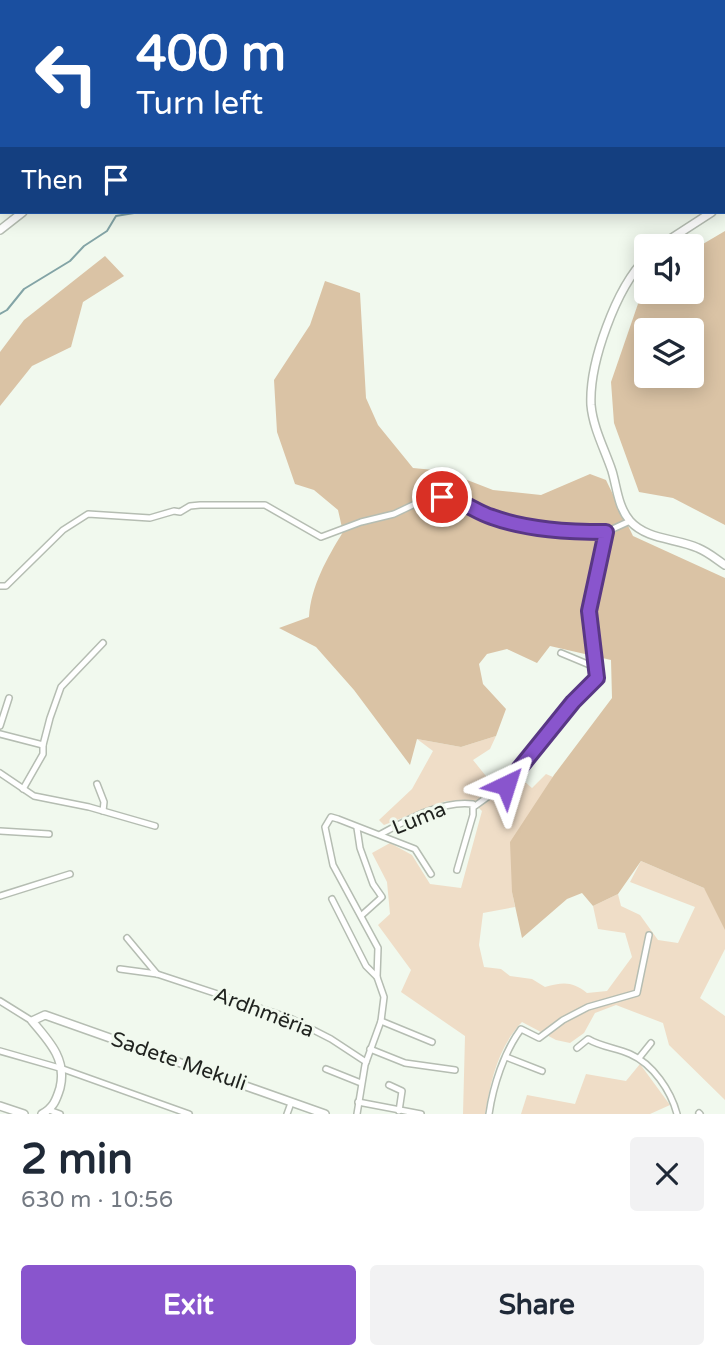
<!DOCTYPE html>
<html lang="en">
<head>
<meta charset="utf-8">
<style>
	:root { --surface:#fff; --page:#f2f2f3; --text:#1f2937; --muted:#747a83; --accent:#8955cd }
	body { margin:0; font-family:"Varela Round",sans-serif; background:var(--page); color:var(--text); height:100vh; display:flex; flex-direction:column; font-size:26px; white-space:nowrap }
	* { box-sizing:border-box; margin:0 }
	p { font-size:23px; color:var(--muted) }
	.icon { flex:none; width:38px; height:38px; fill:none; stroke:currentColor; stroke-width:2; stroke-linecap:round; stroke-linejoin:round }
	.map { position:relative; height:1114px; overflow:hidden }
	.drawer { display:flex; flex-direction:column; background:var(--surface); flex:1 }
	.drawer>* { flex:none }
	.hud { position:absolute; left:0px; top:0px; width:726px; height:214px; box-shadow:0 4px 18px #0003; background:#1a4fa0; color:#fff; overflow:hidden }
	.fabs { position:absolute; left:634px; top:234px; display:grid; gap:14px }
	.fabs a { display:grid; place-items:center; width:70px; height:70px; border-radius:7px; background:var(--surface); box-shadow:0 4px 18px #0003; font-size:35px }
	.pin { position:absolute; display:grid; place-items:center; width:60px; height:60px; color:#fff; margin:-30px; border:4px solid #fff; border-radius:50%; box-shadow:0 2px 7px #0007 }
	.me { position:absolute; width:77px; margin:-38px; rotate:41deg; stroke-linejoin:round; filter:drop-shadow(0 0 5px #0008) }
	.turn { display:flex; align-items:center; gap:24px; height:147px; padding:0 21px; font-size:32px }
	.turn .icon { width:91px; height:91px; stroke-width:2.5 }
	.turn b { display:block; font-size:49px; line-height:60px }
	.then { display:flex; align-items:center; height:66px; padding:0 21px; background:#0003; gap:14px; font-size:26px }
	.round { display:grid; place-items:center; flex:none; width:74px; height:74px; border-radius:7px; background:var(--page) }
	.overview { display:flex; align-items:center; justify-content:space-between; height:119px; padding:0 21px }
	h1 { font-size:42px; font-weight:800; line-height:52px }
	.primary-button { display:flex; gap:14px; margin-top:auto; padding:14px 21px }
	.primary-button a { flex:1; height:80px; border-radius:7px; background:var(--accent); color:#fff; font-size:28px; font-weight:800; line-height:80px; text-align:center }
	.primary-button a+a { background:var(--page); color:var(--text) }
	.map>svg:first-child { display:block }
	.green { fill:#efddc7 }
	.forest { fill:#dac3a5; fill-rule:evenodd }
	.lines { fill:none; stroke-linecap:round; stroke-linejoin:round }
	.stream { stroke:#83a4a6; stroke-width:2 }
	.street-casing { stroke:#b5bdb2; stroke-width:8 }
	.secondary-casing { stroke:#b5bdb2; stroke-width:10 }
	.street { stroke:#fff; stroke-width:5 }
	.secondary { stroke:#fff; stroke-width:7 }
	.route-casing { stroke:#593785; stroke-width:18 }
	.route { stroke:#8955cd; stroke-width:12 }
	.labels { text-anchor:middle; stroke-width:6; stroke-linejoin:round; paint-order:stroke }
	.street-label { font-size:21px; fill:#1f221e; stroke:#f1f9ee }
</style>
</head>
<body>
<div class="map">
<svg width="725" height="1114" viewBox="0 0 725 1114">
	<rect width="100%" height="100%" fill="#f1f9ee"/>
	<g class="green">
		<path d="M 496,736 L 490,749 L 473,760 L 506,801 L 525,782 L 532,788 L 546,774 L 553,777 L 514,843 L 512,891 L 515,907 L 483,913 L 479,945 L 484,967 L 501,969 L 510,976 L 532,979 L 545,987 C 563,982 572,981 587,993 L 607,991 L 632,957 L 625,933 L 598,929 L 593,906 L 618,894 L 621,906 L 640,915 L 658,940 L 678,943 L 695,907 L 630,882 L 641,861 L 704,888 L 725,910 L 725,949 L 700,998 L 725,1016 L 725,1100 L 669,1045 L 663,1023 L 616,1005 L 595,1013 L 584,1033 L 570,1043 L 556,1040 L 522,1022 C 498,1047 491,1080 485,1114 L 463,1114 L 465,1036 L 401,992 L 411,970 L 378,925 L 390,914 L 387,882 L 372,853 L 390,843 L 412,855 L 430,884 L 461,888 L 482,811 L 472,801 L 446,801 L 384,825 L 379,820 L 412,789 L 433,751 L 417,739 L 461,747 Z"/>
		<path d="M 640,1064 L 670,1105 L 650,1114 L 521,1114 L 527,1095 L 575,1104 L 586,1074 L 626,1081 Z"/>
	</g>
	<g class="forest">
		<path d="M 725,231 L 725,525 L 673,498 L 639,492 L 614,423 L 611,382 L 640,298 L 646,291 L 691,292 L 691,251 ZM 646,331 L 691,331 L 691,376 L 646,376 Z"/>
		<path d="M 105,256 L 124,276 L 83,302 L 71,347 L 32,366 L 0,406 L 0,352 L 24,320 Z"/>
		<path d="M 325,281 L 360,293 L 366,398 L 378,425 L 413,468 L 444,471 L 493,490 L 541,495 L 590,474 L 606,480 L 633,536 L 725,578 L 725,930 L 704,888 L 641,861 L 618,894 L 593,906 L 582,893 L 567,899 L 522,938 L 512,892 L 510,842 L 554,775 L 612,698 L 611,660 L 550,646 L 537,663 L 507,649 L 487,654 L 479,664 L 483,684 L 506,709 L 496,736 L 461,747 L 417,739 L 410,765 L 354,690 L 316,647 L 279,628 L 309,617 C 311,586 327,558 343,532 L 338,510 L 314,490 L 295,484 L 277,432 L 274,380 L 310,325 Z"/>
	</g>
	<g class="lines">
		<g class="stream">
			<path d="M 321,2 L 322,0"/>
			<path d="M 0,314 L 7,310 L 24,289 L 70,261 L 84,246 L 107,231 L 116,216 L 140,212"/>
		</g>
		<g class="street-casing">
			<g id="street">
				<path d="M 262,2 L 264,0"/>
				<path d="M 0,586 L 6,586 L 63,530 L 88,514 L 150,518 L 174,511 L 180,512 L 190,506 L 200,505 L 265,505 L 321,537 L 361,522 L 394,514 L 415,504 L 442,497 L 451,498 L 492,517 L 519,524 L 560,530 L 606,532"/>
				<path d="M 561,653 L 597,668"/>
				<path d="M 0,726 L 9,698"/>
				<path d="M 0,734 L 43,745"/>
				<path d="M 0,773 L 34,796 L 89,807 L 155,826"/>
				<path d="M 97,784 L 104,802 L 103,811"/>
				<path d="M 23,789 L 43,754 L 43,745 L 50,718 L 61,687 L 103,643"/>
				<path d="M 475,806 L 511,780 L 574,702 L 597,678 L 588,611 L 606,532 L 630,521"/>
				<path d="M 357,828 L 360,848 L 373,884 L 382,897 L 362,915"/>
				<path d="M 0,831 L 49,834"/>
				<path d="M 381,834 C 407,820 442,800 473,804 L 473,815 L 457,870"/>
				<path d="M 0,896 L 70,874"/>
				<path d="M 332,899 L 366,966 L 377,977"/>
				<path d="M 127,938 L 157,974"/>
				<path d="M 120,969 L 157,974 L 290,1018 L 331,1039 L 366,1062"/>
				<path d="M 0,1001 L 32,1021"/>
				<path d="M 381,1021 L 432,1042"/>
				<path d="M 577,1048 L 588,1039 C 601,1047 617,1048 630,1054 C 653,1064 671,1091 677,1114"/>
				<path d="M 370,1049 L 405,1063 L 455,1070"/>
				<path d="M 0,1051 L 63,1069 L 189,1114"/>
				<path d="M 506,1057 L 542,1071"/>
				<path d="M 639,1058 L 651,1043"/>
				<path d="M 326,1069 L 361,1083"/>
				<path d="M 389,1085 L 402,1091 L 399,1111"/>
				<path d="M 358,1102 L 421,1114"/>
				<path d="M 49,1110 L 60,1114"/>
				<path d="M 699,1113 L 700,1114"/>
				<path d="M 287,1114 L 291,1103"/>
				<path d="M 357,1114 L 365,1065 L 381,1021 L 384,997 L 377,977 L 378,948 L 333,865 L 325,827 L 331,817 L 338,819 L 415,849 L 431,874"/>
				<path d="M 489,1114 C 493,1086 504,1052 521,1029 L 539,1038 L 563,1020 L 588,1007 L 637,993 L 649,935"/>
			</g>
		</g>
		<g class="secondary-casing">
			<g id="secondary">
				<path d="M 489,0 L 493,2"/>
				<path d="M 586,0 L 587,2"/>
				<path d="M 384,2 L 385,0"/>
				<path d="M 724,53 L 725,53"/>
				<path d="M 724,203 L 725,203"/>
				<path d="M 0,230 L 23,212"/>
				<path d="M 658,247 L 712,212"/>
				<path d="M 646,258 C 616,288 589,363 591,405 C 593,428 605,450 612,471 C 617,488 618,507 630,521 C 647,540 676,538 698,548 C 708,552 716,559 725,565"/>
				<path d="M 0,1106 L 24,1114"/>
				<path d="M 42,1114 C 53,1108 56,1101 60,1088 C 67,1060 50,1042 32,1021 L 45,1015 L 325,1114"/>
			</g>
		</g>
		<use href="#street" class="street"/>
		<use href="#secondary" class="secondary"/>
	</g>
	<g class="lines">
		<g class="route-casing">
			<path id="route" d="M 442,497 C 460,498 475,512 492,517 C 528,530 569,532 606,532 L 589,611 L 597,678 L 573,702 L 506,785"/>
		</g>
		<use href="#route" class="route"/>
	</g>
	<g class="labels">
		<g class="street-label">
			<text transform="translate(419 818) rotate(-22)" y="7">Luma</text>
			<text transform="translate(264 1012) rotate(21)" y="7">Ardhmëria</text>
			<text transform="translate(179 1061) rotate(19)" y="7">Sadete Mekuli</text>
		</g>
	</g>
</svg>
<div class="fabs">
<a><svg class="icon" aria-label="sound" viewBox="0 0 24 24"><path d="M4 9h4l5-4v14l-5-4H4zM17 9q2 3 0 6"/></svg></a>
<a><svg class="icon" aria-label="layers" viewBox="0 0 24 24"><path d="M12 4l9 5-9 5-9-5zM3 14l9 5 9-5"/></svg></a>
</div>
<div class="pin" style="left:442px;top:497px;background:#d93025"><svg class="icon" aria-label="arrive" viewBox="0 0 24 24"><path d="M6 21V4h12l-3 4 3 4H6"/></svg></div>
<svg class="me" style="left:506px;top:785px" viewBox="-20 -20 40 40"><path d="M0-17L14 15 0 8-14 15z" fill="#8955cd" stroke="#fff" stroke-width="4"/></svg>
<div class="hud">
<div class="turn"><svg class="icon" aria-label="left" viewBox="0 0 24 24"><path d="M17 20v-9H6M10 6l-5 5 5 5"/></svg><div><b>400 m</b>Turn left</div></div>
<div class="then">Then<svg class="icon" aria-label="arrive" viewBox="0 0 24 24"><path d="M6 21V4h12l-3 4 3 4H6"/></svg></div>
</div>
</div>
<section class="drawer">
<div class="overview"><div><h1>2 min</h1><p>630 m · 10:56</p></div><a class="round"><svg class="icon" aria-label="close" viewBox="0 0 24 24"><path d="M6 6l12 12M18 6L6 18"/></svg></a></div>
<div class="primary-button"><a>Exit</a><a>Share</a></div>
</section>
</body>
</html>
